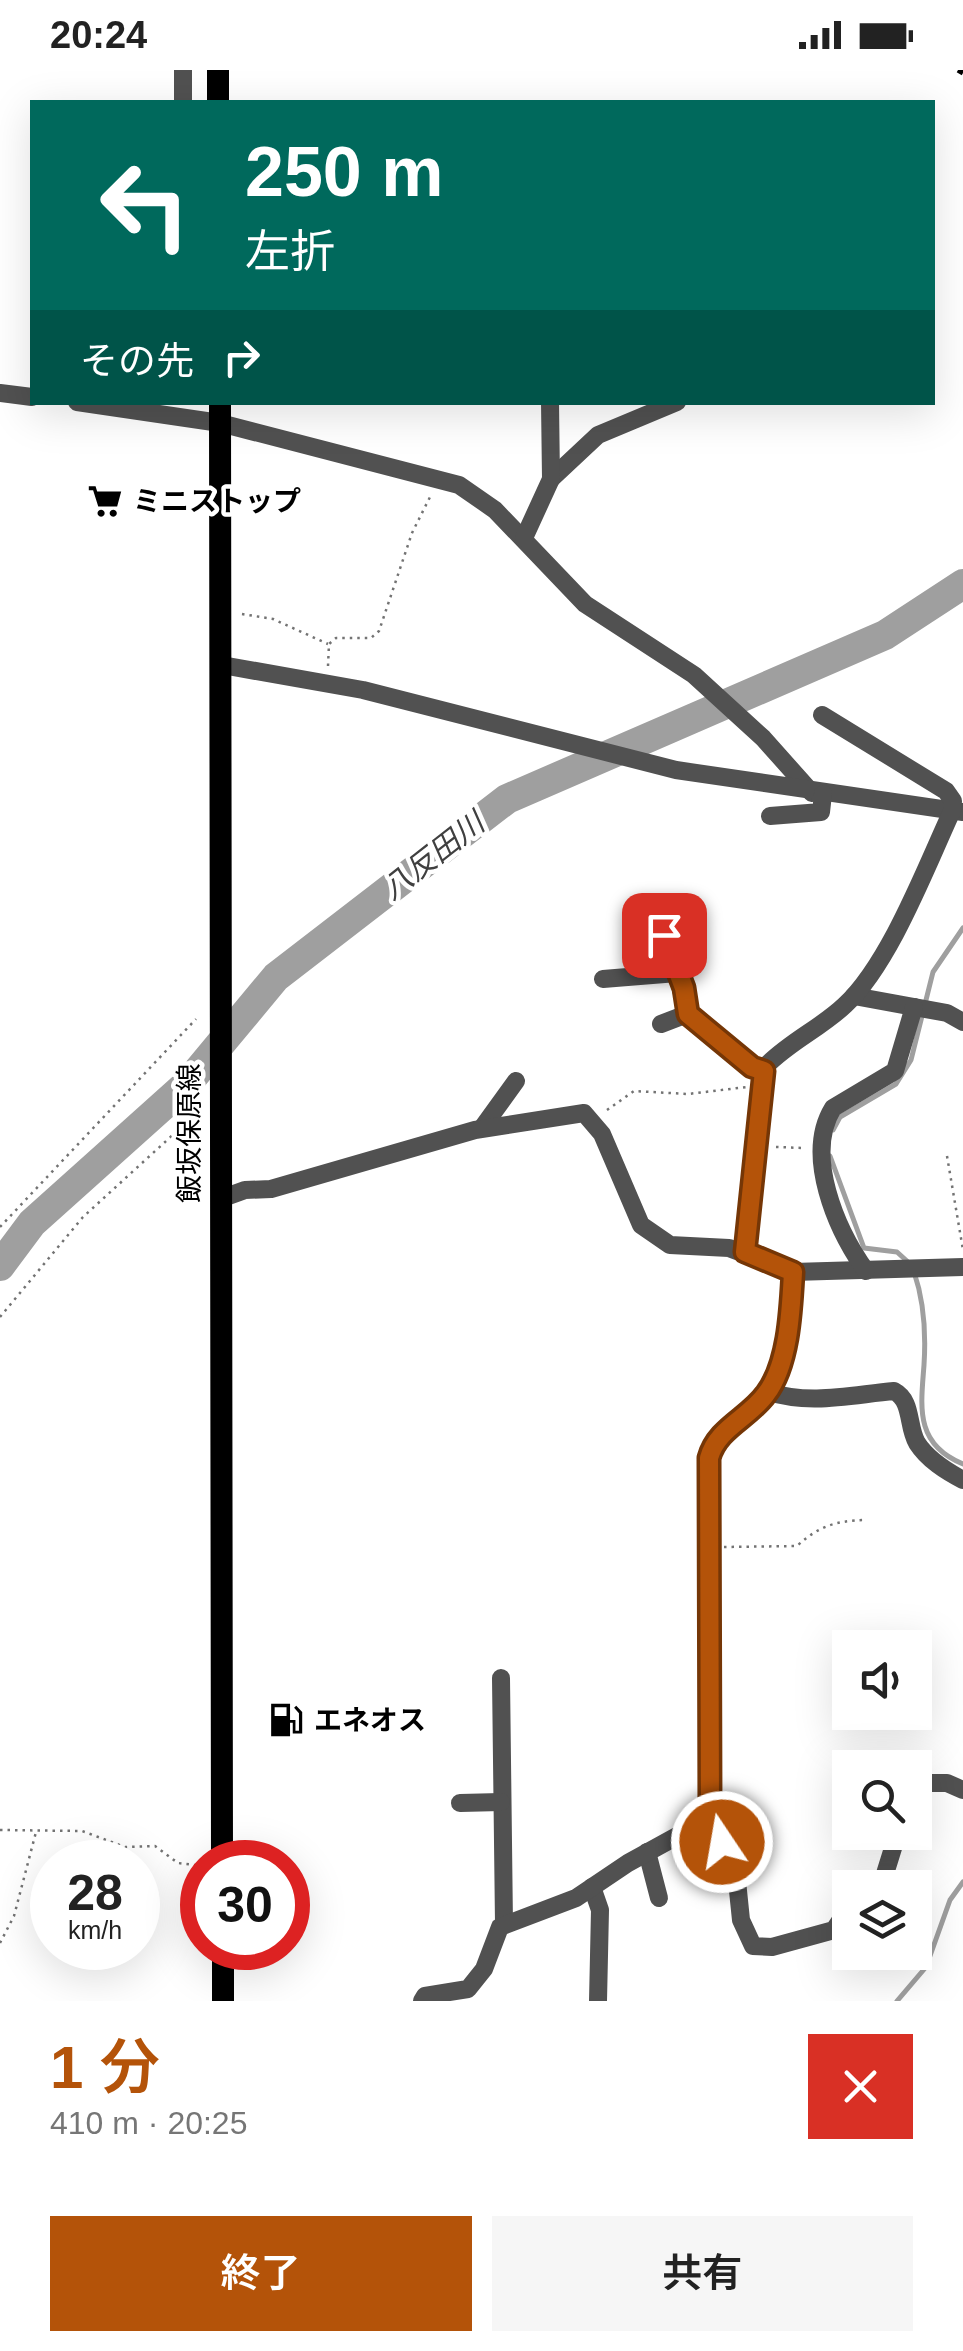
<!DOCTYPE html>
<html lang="ja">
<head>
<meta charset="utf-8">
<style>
	:root { --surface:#fff; --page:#f6f6f6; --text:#222; --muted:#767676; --accent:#b45309 }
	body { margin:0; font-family:Arial,"Noto Sans JP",sans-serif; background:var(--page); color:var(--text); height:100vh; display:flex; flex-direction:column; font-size:38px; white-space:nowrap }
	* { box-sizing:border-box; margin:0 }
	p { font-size:32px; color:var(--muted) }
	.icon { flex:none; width:55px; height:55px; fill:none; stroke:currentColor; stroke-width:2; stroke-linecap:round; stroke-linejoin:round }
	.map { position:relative; height:1931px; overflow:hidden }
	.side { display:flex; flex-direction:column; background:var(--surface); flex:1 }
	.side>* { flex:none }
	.banner { position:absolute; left:30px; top:30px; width:905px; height:305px; border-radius:0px; box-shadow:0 10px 40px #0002; background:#00695c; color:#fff; overflow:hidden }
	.fabs { position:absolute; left:832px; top:1560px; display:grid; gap:20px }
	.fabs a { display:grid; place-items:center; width:100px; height:100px; border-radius:0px; background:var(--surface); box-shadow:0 10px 40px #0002; font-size:50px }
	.speed { position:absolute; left:30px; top:1770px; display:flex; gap:20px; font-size:50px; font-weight:700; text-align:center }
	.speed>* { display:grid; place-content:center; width:130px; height:130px; border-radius:50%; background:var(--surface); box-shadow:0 10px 40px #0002; line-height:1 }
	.speed small { font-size:25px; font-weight:400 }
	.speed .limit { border:15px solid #d22; background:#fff; color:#111 }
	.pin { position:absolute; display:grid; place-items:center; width:85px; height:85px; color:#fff; margin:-42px; border-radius:20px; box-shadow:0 5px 15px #0006 }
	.me { position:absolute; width:110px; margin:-55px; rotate:348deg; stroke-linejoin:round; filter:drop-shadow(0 0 8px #0008) }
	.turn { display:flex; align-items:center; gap:35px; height:210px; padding:0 50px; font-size:45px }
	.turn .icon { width:130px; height:130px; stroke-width:2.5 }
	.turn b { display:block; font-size:70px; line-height:85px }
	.then { display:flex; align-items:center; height:95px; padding:0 50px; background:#0003; gap:20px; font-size:38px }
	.round { display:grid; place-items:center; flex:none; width:105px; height:105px; border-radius:0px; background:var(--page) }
	.overview { display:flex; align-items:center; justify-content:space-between; height:170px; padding:0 50px }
	h1 { font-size:60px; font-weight:600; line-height:75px; color:var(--accent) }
	.action { display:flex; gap:20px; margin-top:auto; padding:20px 50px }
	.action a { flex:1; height:115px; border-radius:0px; background:var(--accent); color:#fff; font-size:40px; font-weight:600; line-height:115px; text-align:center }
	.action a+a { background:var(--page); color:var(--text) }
	.status { display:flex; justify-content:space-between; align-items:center; height:70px; padding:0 50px; background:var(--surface); direction:ltr }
	.status svg { height:28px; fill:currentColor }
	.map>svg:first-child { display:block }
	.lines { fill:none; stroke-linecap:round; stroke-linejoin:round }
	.stream { stroke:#9f9f9f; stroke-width:5 }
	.river { stroke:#9f9f9f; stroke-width:30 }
	.path { stroke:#737373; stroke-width:2.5; stroke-dasharray:2.5 5; stroke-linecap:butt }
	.minor { stroke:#515151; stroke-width:18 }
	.major { stroke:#000; stroke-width:22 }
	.rail { stroke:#000; stroke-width:5; stroke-dasharray:15 5 2.5 5; stroke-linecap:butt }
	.route-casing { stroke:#753606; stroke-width:25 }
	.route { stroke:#b45309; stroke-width:18 }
	.labels { text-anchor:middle; stroke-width:9; stroke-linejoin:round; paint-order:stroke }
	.poi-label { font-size:28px; font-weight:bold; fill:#000; stroke:#fff; text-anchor:start }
	.street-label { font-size:28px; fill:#000; stroke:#fff }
	.water-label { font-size:30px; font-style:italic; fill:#404040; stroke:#fff }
</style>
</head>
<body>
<div class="status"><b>20:24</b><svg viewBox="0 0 49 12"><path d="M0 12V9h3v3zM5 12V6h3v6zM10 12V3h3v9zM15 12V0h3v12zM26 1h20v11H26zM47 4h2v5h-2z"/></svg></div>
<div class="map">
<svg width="963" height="1931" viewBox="0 0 963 1931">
	<rect width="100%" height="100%" fill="#fff"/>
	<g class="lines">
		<g class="stream">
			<path d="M 833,1060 L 840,1047 L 896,1014 L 911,990 L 933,902 L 963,858"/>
			<path d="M 830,1086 L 864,1178 L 897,1182 L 908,1192"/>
			<path d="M 914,1202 C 924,1231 926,1264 924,1295 C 921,1336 914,1374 963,1394"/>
			<path d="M 897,1931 L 926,1897 L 950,1830 L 963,1812"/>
		</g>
		<path class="river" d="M 0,1196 L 32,1153 L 187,1014 L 276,907 L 507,729 L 885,565 L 963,514"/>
		<g class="path">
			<path d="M 242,544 L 273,549 L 328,574"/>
			<path d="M 328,596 L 329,574 L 336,568 L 371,568 L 379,561 L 412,463 L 430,427"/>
			<path d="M 607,1040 L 634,1021 L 688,1024 L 747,1017"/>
			<path d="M 776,1077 L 803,1078"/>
			<path d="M 947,1086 L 963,1180"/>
			<path d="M 0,1157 L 196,949"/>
			<path d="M 0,1247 L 83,1147 L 200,1040"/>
			<path d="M 724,1477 L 797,1476 C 819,1456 835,1451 865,1450"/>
			<path d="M 0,1760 L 82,1761 L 125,1777 L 155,1776 L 178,1793 L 202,1796"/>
			<path d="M 0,1873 L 14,1846 L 36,1762"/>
		</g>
		<g class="minor">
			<path d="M 183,32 L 183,0"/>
			<path d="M 0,323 L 32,327"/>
			<path d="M 77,332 L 220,353 L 459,415 L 495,440 L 585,534 L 694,605 L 763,668 L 812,723"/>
			<path d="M 551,409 L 598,365 L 677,332"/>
			<path d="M 524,468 L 551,409 L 550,332"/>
			<path d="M 222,595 L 363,620 L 676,700 L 963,742"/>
			<path d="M 770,746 L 821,742 L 823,724"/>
			<path d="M 664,865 L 677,903"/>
			<path d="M 603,909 L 677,903 L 687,944 L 752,997 L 764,1001"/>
			<path d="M 854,926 L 947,943 L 963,952"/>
			<path d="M 661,954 L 687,944"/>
			<path d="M 482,1058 L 516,1011"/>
			<path d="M 220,1129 L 245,1120 L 271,1119 L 475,1060 L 584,1043 L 602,1064 L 641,1155 L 670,1175 L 729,1178 L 793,1202 L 963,1197"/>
			<path d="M 745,1182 L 766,996 C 789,972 821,958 845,935 C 890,893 926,797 952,741 L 953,731 L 946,721 L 822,645"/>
			<path d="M 866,1201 C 836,1159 804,1085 833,1038 L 895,1001 L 914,937"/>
			<path d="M 768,1322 C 811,1335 850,1325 894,1321 C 913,1331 907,1356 917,1373 C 928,1390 946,1401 963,1410"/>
			<path d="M 501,1608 L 504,1854"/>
			<path d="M 915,1723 L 925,1713 L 947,1713 L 963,1720"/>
			<path d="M 460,1733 L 501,1732"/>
			<path d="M 710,1744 L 737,1811 L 741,1850 L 753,1876 L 772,1877 L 834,1860 L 850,1836"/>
			<path d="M 647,1782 L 659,1828"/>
			<path d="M 592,1817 L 600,1840 L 598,1931"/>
			<path d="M 872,1818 L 884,1807 L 898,1762"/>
			<path d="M 422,1931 L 425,1926 L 468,1919 L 484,1899 L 500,1857 L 576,1828 L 628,1793 L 710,1748 L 709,1388 C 717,1358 749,1348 766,1324 C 789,1293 790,1239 793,1202"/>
		</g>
		<g class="major">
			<path d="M 218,0 L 218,32"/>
			<path d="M 220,332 L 222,1792"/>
			<path d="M 223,1878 L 223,1931"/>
		</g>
		<path class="rail" d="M 958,0 L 963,3"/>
	</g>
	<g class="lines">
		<g class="route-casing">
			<path id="route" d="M 664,865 L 684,918 L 688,944 L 752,997 L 764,1001 L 745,1182 L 793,1202 C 791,1239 789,1294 766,1324 C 749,1348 717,1358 709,1388 L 710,1744 L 722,1772"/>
		</g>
		<use href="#route" class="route"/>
	</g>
	<defs>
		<g id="supermarket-bare" transform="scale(2.7)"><path d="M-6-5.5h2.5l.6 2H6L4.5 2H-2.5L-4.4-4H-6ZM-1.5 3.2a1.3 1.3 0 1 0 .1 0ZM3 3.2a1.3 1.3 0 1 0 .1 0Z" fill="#000" stroke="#fff" stroke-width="2.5" paint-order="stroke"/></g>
		<g id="fuel-bare" transform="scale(2.7)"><path d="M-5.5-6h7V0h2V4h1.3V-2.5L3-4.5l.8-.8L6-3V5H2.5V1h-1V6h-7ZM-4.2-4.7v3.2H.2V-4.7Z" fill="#000" stroke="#fff" stroke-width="2.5" paint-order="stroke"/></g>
	</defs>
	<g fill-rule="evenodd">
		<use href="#supermarket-bare" x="105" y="431"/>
		<use href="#fuel-bare" x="286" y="1650"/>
	</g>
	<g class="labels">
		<g class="poi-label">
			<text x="133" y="441">ミニストップ</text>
			<text x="314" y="1660">エネオス</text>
		</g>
		<g class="street-label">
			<text transform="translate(189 1063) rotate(-90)" y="10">飯坂保原線</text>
		</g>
		<g class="water-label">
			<text transform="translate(433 786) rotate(-38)" y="10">八反田川</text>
		</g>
	</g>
</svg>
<div class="fabs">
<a><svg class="icon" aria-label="sound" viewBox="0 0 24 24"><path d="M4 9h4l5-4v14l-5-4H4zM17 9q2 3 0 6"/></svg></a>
<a><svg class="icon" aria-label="search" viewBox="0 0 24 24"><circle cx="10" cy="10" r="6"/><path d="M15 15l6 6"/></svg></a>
<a><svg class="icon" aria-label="layers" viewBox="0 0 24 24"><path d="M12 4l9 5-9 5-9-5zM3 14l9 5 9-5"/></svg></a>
</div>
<div class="speed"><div>28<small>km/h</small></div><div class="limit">30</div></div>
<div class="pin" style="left:664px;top:865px;background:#d93025"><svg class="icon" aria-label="arrive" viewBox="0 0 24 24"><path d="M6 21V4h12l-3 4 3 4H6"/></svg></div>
<svg class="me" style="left:722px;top:1772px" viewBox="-20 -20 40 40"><circle r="17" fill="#b45309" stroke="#fff" stroke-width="3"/><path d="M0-11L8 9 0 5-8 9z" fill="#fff"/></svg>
<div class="banner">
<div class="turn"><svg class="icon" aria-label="left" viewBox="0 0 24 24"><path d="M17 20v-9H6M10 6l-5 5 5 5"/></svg><div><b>250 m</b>左折</div></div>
<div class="then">その先<svg class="icon" aria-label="right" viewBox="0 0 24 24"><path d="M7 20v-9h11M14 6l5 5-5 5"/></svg></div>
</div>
</div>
<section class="side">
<div class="overview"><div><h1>1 分</h1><p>410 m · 20:25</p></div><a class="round" style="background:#d93025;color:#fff"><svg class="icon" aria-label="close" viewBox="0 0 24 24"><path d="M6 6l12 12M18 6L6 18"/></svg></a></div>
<div class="action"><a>終了</a><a>共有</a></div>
</section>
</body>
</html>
